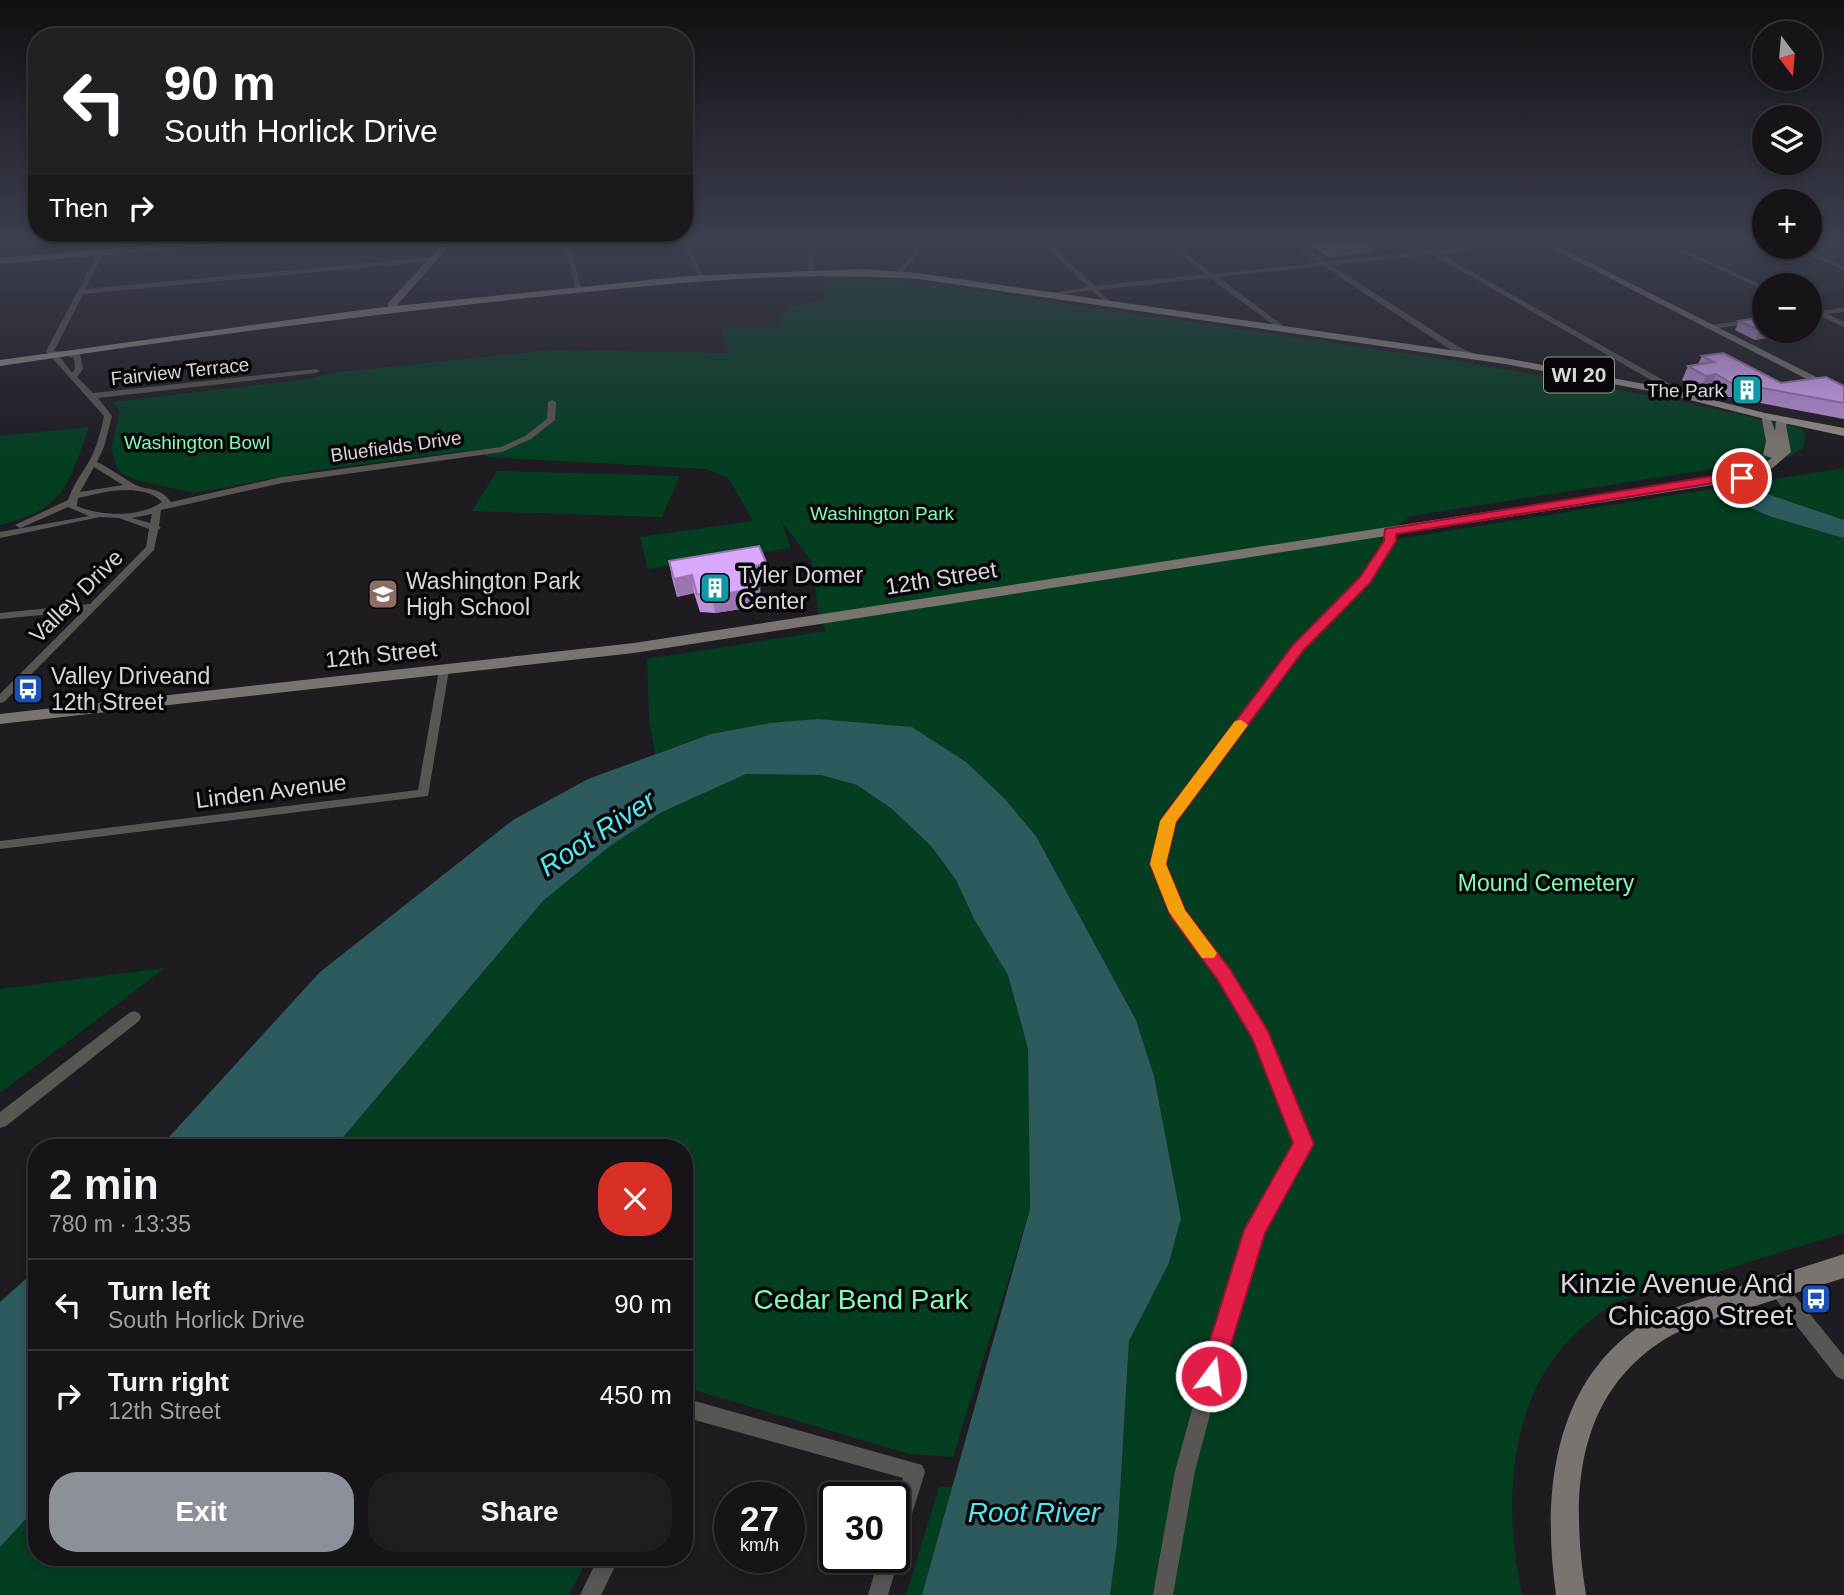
<!DOCTYPE html>
<html lang="en">
<head>
<meta charset="utf-8">
<style>
	:root { --surface:#161419; --page:#1f1d22; --text:#f1f3f6; --muted:#9e9ea2; --line:#353338; --accent:#8c9099 }
	body { margin:0; font-family:Helvetica,sans-serif; background:var(--page); color:var(--text); height:100vh; display:flex; flex-direction:column; font-size:26px; white-space:nowrap }
	* { box-sizing:border-box; margin:0 }
	p { font-size:23px; color:var(--muted) }
	.icon { flex:none; width:38px; height:38px; fill:none; stroke:currentColor; stroke-width:2; stroke-linecap:round; stroke-linejoin:round }
	.map { position:relative; flex:1; overflow:hidden }
	.drawer { position:absolute; left:28px; top:1139px; width:665px; height:427px; display:flex; flex-direction:column; background:var(--surface); border-radius:28px; box-shadow:0 4px 10px #0003,0 0 0 2px var(--line) }
	.drawer>* { flex:none }
	.hud { position:absolute; left:28px; top:28px; width:665px; height:214px; border-radius:28px; box-shadow:0 4px 10px #0003,0 0 0 2px var(--line); background:#202124; color:#fff; overflow:hidden }
	.needle { width:46px; rotate:164deg }
	.controls { position:absolute; left:1752px; top:21px; display:grid; gap:14px }
	.controls a { display:grid; place-items:center; width:70px; height:70px; border-radius:50%; background:var(--surface); box-shadow:0 4px 10px #0003,0 0 0 2px var(--line); font-size:35px }
	.speed { position:absolute; left:714px; top:1482px; display:flex; gap:14px; font-size:35px; font-weight:700; text-align:center }
	.speed>* { display:grid; place-content:center; width:91px; height:91px; border-radius:50%; background:var(--surface); box-shadow:0 4px 10px #0003,0 0 0 2px var(--line); line-height:1 }
	.speed small { font-size:18px; font-weight:400 }
	.speed .limit { border:4px solid #111; border-radius:10px; background:#fff; color:#111 }
	.pin { position:absolute; display:grid; place-items:center; width:60px; height:60px; color:#fff; margin:-30px; border:4px solid #fff; border-radius:50%; box-shadow:0 2px 7px #0007 }
	.me { position:absolute; width:77px; margin:-38px; rotate:15deg; stroke-linejoin:round; filter:drop-shadow(0 0 5px #0008) }
	.turn { display:flex; align-items:center; gap:24px; height:147px; padding:0 21px; font-size:32px }
	.turn .icon { width:91px; height:91px; stroke-width:2.5 }
	.turn b { display:block; font-size:49px; line-height:60px }
	.then { display:flex; align-items:center; height:66px; padding:0 21px; background:#0003; gap:14px; font-size:26px }
	.round { display:grid; place-items:center; flex:none; width:74px; height:74px; border-radius:28px; background:var(--page) }
	.head { display:flex; align-items:center; justify-content:space-between; height:119px; padding:0 21px }
	h1 { font-size:42px; font-weight:800; line-height:52px }
	.primary-button { display:flex; gap:14px; margin-top:auto; padding:14px 21px }
	.primary-button a { flex:1; height:80px; border-radius:28px; background:var(--accent); color:#fff; font-size:28px; font-weight:800; line-height:80px; text-align:center }
	.primary-button a+a { background:var(--page); color:var(--text) }
	ul { padding:0; list-style:none }
	li { display:flex; align-items:center; gap:21px; height:91px; padding:0 21px; border-top:2px solid var(--line) }
	li div { flex:1 }
	li b { display:block; font-size:26px }
	li em { font-style:normal }
	.map>svg:first-child { display:block }
	.green { fill:#033e21 }
	.water { fill:#2c5a5d }
	.lines { fill:none; stroke-linecap:round; stroke-linejoin:round }
	.street { fill:#585552; fill-rule:evenodd }
	.secondary { fill:#7a7470; fill-rule:evenodd }
	.primary { fill:#948d88; fill-rule:evenodd }
	.wall { fill:#bb90d9 }
	.shaded-wall { fill:#9976b0 }
	.building { fill:#daa8fc; stroke:#9976b0; stroke-width:2 }
	.route { fill:#e11d48; stroke:#92132f; stroke-width:2 }
	.slow { fill:#f59e0b }
	.labels { text-anchor:middle; stroke-width:7; stroke-linejoin:round; paint-order:stroke }
	.far-street-label { font-size:19px; fill:#d9d6db; stroke:#080609 }
	.far-poi-label { font-size:19px; fill:#d9d6db; stroke:#080609; text-anchor:end }
	.far-park-label { font-size:19px; fill:#7ffeb3; stroke:#080609 }
	.shield { fill:#080609; stroke:#9a989c; stroke-width:2 }
	.shield-label { font-size:21px; font-weight:bold; fill:#d9d6db }
	.poi-label { font-size:23px; fill:#d9d6db; stroke:#080609; text-anchor:start }
	.street-label { font-size:23px; fill:#d9d6db; stroke:#080609 }
	.park-label { font-size:23px; fill:#7ffeb3; stroke:#080609 }
	.near-water-label { font-size:28px; font-style:italic; fill:#52e8f2; stroke:#080609 }
	.near-poi-label { font-size:28px; fill:#d9d6db; stroke:#080609; text-anchor:end }
	.near-park-label { font-size:28px; fill:#7ffeb3; stroke:#080609 }
</style>
</head>
<body>
<div class="map">
<svg width="1844" height="1595" viewBox="0 0 1844 1595">
	<rect width="100%" height="100%" fill="#1e1b21"/>
	<g class="green">
		<path d="M 824,277 L 862,277 L 923,283 L 1470,363 L 1683,402 L 1796,427 L 1805,432 L 1803,448 L 1789,457 L 1411,516 L 1390,531 L 1385,541 L 1844,468 L 1844,1233 C 1788,1250 1732,1267 1677,1285 C 1656,1291 1629,1295 1611,1306 C 1509,1369 1500,1489 1522,1595 L 1110,1595 L 1117,1543 L 1129,1341 L 1169,1263 L 1181,1218 L 1154,1076 L 1136,1020 L 1036,836 L 1005,799 L 966,762 L 912,727 L 770,723 L 711,734 L 655,754 L 649,718 L 647,659 L 826,631 L 818,611 L 812,562 L 781,521 L 791,548 L 648,569 L 640,537 L 753,521 L 728,478 L 706,469 L 487,457 L 483,449 L 318,470 L 194,493 L 136,480 L 121,473 L 116,466 L 111,447 L 120,413 L 113,402 L 309,379 L 330,373 L 552,350 L 729,353 L 722,328 L 781,328 L 780,316 L 788,308 L 823,300 L 828,291 L 823,289 Z"/>
		<path d="M 89,427 C 67,486 67,508 0,525 L 0,436 Z"/>
		<path d="M 497,471 L 680,476 L 662,517 L 472,511 Z"/>
		<path d="M 745,774 L 821,775 L 857,785 L 892,809 L 931,846 L 956,880 L 974,919 L 1008,975 L 1028,1049 L 1030,1209 L 953,1457 L 909,1454 L 684,1387 L 684,1148 L 334,1148 L 543,901 L 610,846 L 662,812 Z"/>
		<path d="M 165,968 L 0,1093 L 0,989 Z"/>
		<path d="M 939,1487 L 954,1487 L 922,1595 L 906,1595 Z"/>
		<path d="M 37,1507 L 37,1558 L 588,1558 L 569,1595 L 0,1595 L 0,1547 Z"/>
	</g>
	<g class="water">
		<path d="M 1755,490 L 1844,520 L 1844,538 L 1772,517 L 1727,498 L 1731,493 Z"/>
		<path d="M 818,719 L 912,727 L 966,762 L 1005,799 L 1036,836 L 1136,1020 L 1154,1076 L 1181,1218 L 1169,1263 L 1129,1341 L 1117,1543 L 1110,1595 L 922,1595 L 1030,1209 L 1028,1049 L 1008,975 L 974,919 L 956,880 L 931,846 L 892,809 L 857,785 L 821,775 L 746,774 L 662,812 L 610,846 L 543,901 L 334,1148 L 159,1148 L 320,972 L 513,820 L 588,779 L 711,734 L 770,723 Z"/>
		<path d="M 37,1269 L 37,1507 L 0,1547 L 0,1302 Z"/>
	</g>
	<g class="lines">
		<g class="street">
			<path d="M 106,238 L 112,238 L 85,289 L 434,257 L 437,259 L 434,261 L 83,294 L 54,351 L 80,354 L 83,369 L 77,377 L 93,393 L 316,369 L 320,371 L 316,373 L 98,398 L 112,416 L 104,447 L 97,462 C 110,468 120,476 132,483 C 147,492 159,485 171,502 L 282,477 L 501,447 L 525,436 L 547,419 L 548,402 L 552,400 L 556,402 L 555,420 L 531,439 L 502,452 L 282,483 L 161,510 L 159,526 L 161,528 L 158,530 L 154,550 L 4,702 L 0,703 L 0,694 L 83,611 L 0,619 L 0,613 L 90,604 L 146,547 L 149,529 L 119,518 L 100,517 L 0,538 L 0,532 L 89,516 L 68,507 L 23,527 L 20,528 L 15,525 L 68,500 C 73,485 82,473 90,460 C 97,446 101,431 104,416 L 46,351 ZM 58,354 L 74,358 L 75,369 L 72,373 ZM 94,467 L 123,485 L 80,492 ZM 110,491 C 127,490 149,488 162,502 C 140,518 100,516 77,506 L 78,498 ZM 152,514 L 150,523 L 132,518 Z"/>
			<path d="M 563,238 L 569,238 L 581,290 L 576,289 Z"/>
			<path d="M 680,238 L 686,238 L 704,279 L 699,278 Z"/>
			<path d="M 799,238 L 805,238 L 814,252 L 814,274 L 809,273 L 808,252 Z"/>
			<path d="M 917,238 L 959,238 L 928,242 L 900,275 L 896,275 L 896,273 L 922,243 Z"/>
			<path d="M 1036,238 L 1042,238 L 1095,286 L 1206,274 L 1159,238 L 1165,238 L 1213,274 L 1318,263 L 1282,238 L 1289,238 L 1326,262 L 1427,251 L 1405,238 L 1412,238 L 1434,250 L 1556,238 L 1573,238 L 1570,240 L 1440,254 L 1670,384 L 1670,391 L 1663,393 L 1663,387 L 1432,254 L 1331,265 L 1457,346 L 1474,354 L 1474,358 L 1468,358 L 1451,350 L 1323,266 L 1218,277 L 1286,328 L 1287,330 L 1283,332 L 1210,278 L 1098,290 L 1113,304 L 1113,306 L 1111,307 L 1091,290 L 1044,297 L 1043,296 L 1046,294 L 1088,287 Z"/>
			<path d="M 1651,238 L 1658,238 L 1764,286 L 1764,290 Z"/>
			<path d="M 1790,247 L 1798,247 L 1844,266 L 1844,270 Z"/>
			<path d="M 1810,307 L 1820,311 L 1844,308 L 1844,312 L 1827,314 L 1844,322 L 1844,327 L 1810,311 Z"/>
			<path d="M 1764,318 L 1764,322 L 1711,329 L 1707,327 L 1711,325 Z"/>
			<path d="M 1390,528 L 1395,531 L 1395,541 L 1368,582 L 1302,650 L 1175,822 L 1164,864 L 1183,910 L 1229,970 L 1266,1033 L 1311,1144 L 1263,1232 L 1239,1305 L 1195,1471 L 1173,1595 L 1153,1595 L 1175,1471 L 1221,1305 L 1249,1225 L 1295,1144 L 1254,1038 L 1219,978 L 1172,915 L 1152,864 L 1165,818 L 1294,646 L 1361,578 L 1385,541 L 1385,531 Z"/>
			<path d="M 444,667 L 449,670 L 428,796 L 0,849 L 0,841 L 418,790 L 439,670 Z"/>
			<path d="M 134,1011 L 139,1013 L 141,1017 L 139,1021 L 6,1126 L 0,1128 L 0,1112 L 129,1013 Z"/>
			<path d="M 1777,1279 L 1783,1281 L 1844,1356 L 1844,1380 L 1837,1377 L 1771,1293 L 1768,1287 L 1771,1281 Z"/>
			<path d="M 684,1398 L 922,1465 L 925,1472 L 904,1540 L 901,1547 L 894,1550 L 899,1558 L 888,1595 L 868,1595 L 879,1558 L 894,1558 L 894,1507 L 903,1478 L 684,1417 Z"/>
			<path d="M 598,1558 L 619,1558 L 601,1595 L 580,1595 Z"/>
		</g>
		<g class="secondary">
			<path d="M 237,238 L 267,238 L 263,241 L 0,264 L 0,258 Z"/>
			<path d="M 448,238 L 457,238 L 396,306 L 395,312 L 387,312 L 388,303 Z"/>
			<path d="M 1531,238 L 1541,238 L 1844,391 L 1844,398 Z"/>
			<path d="M 1761,414 L 1769,414 L 1775,431 L 1776,422 L 1790,419 L 1792,421 L 1786,425 L 1791,452 L 1768,472 L 1739,481 L 634,653 L 0,724 L 0,714 L 634,643 L 1739,473 L 1759,467 L 1772,458 L 1763,455 L 1766,441 Z"/>
			<path d="M 1844,1254 L 1844,1278 C 1808,1289 1773,1300 1737,1312 C 1712,1320 1685,1326 1662,1341 C 1573,1399 1571,1500 1586,1595 L 1556,1595 C 1542,1496 1552,1383 1643,1324 C 1670,1306 1703,1299 1732,1289 C 1770,1278 1807,1266 1844,1254 Z"/>
		</g>
		<path class="primary" d="M 863,269 L 918,273 L 1505,358 L 1666,388 L 1765,413 L 1844,428 L 1844,436 L 1765,419 L 1666,394 L 1505,364 L 918,279 C 791,270 663,284 537,297 C 357,316 179,339 0,366 L 0,360 L 376,308 L 688,276 Z"/>
	</g>
	<g class="wall">
		<path d="M 1310,238 L 1376,238 L 1373,251 L 1328,257 L 1309,244 Z"/>
		<path d="M 1739,321 L 1779,336 L 1755,340 L 1735,330 Z"/>
		<path d="M 1702,356 L 1781,383 L 1844,386 L 1844,419 L 1755,402 L 1746,397 L 1725,397 L 1710,389 L 1700,390 L 1682,380 L 1688,366 L 1698,364 Z"/>
		<path d="M 669,561 L 767,564 L 768,581 L 759,583 L 761,602 L 748,608 L 715,613 L 700,612 L 694,593 L 677,597 L 672,578 Z"/>
	</g>
	<g class="shaded-wall">
		<path d="M 1376,238 L 1373,251 L 1328,257 L 1331,244 Z"/>
		<path d="M 1764,329 L 1764,331 L 1782,331 L 1779,336 L 1755,340 L 1759,330 Z"/>
		<path d="M 1716,374 L 1710,389 L 1700,390 L 1706,376 Z"/>
		<path d="M 767,564 L 768,581 L 755,583 L 753,566 Z"/>
		<path d="M 692,575 L 694,593 L 677,597 L 674,579 Z"/>
		<path d="M 760,584 L 761,602 L 748,608 L 715,613 L 712,596 Z"/>
	</g>
	<g class="building">
		<path d="M 1321,238 L 1376,238 L 1331,244 Z"/>
		<path d="M 1764,317 L 1764,329 L 1759,330 L 1739,321 Z"/>
		<path d="M 1723,353 L 1781,383 L 1826,377 L 1844,386 L 1844,403 L 1762,388 L 1753,383 L 1731,383 L 1716,374 L 1706,376 L 1688,366 L 1714,362 L 1702,356 Z"/>
		<path d="M 759,546 L 767,564 L 753,566 L 760,584 L 746,590 L 712,596 L 697,594 L 692,575 L 674,579 L 669,561 Z"/>
	</g>
	<linearGradient id="sky" x2="0" y2="1"><stop stop-color="#100f12"/><stop offset="0.52" stop-color="#3b3f4e"/><stop offset="1" stop-color="#3b3f4e" stop-opacity="0"/></linearGradient>
	<rect width="1844" height="461" fill="url(#sky)"/>
	<path class="route" d="M 1720,475 L 1742,475 L 1748,478 L 1742,481 L 1720,482 L 1396,534 L 1396,541 L 1370,583 L 1303,651 L 1176,822 L 1166,864 L 1185,910 L 1230,969 L 1268,1031 L 1314,1144 L 1265,1233 L 1219,1384 L 1211,1388 L 1202,1384 L 1199,1376 L 1244,1230 L 1293,1143 L 1252,1038 L 1217,979 L 1171,917 L 1150,864 L 1163,817 L 1293,645 L 1360,577 L 1384,541 L 1385,529 Z"/>
	<path class="slow" d="M 1241,720 L 1248,725 L 1176,822 L 1166,864 L 1185,910 L 1217,953 L 1214,958 L 1202,958 L 1169,912 L 1150,864 L 1160,821 L 1235,721 Z"/>
	<defs>
		<g id="building-square" transform="scale(1.575)"><rect x="-9" y="-9" width="18" height="18" rx="4" fill="#0f9aa8" stroke="#080609"/><path d="M-4-6H4V6H1V3H-1V6H-4ZM-2.5-4.3h1.7v1.8h-1.7ZM.8-4.3h1.7v1.8H.8ZM-2.5-1h1.7V.8h-1.7ZM.8-1h1.7V.8H.8Z" fill="#fff"/></g>
		<g id="school-square" transform="scale(1.575)"><rect x="-9" y="-9" width="18" height="18" rx="4" fill="#8d6e63" stroke="#080609"/><path d="M0-5L7-2L0 1L-7-2ZM-4 1L0 2.5L4 1V4Q0 6-4 4Z" fill="#fff"/></g>
		<g id="bus-square" transform="scale(1.575)"><rect x="-9" y="-9" width="18" height="18" rx="4" fill="#1a4fb4" stroke="#080609"/><path d="M-5-6H5V4H4V6H2V4H-2V6H-4V4H-5ZM-3.5-4V0h7V-4ZM-3.5 1.2v1.5H-2V1.2ZM2 1.2v1.5H3.5V1.2Z" fill="#fff"/></g>
	</defs>
	<g fill-rule="evenodd">
		<use href="#building-square" x="1747" y="390"/>
		<use href="#building-square" x="715" y="588"/>
		<use href="#school-square" x="383" y="594"/>
		<use href="#bus-square" x="28" y="689"/>
		<use href="#bus-square" x="1816" y="1299"/>
	</g>
	<g class="labels">
		<g class="far-street-label">
			<text transform="translate(180 371) rotate(-6)" y="7">Fairview Terrace</text>
			<text transform="translate(396 446) rotate(-8)" y="7">Bluefields Drive</text>
		</g>
		<g class="far-poi-label">
			<text x="1724" y="397">The Park</text>
		</g>
		<g class="far-park-label">
			<text x="197" y="449">Washington Bowl</text>
			<text x="882" y="520">Washington Park</text>
		</g>
		<rect class="shield" x="1544" y="357.5" width="70" height="35" rx="5"/>
		<g class="shield-label">
			<text x="1579" y="382">WI 20</text>
		</g>
		<g class="poi-label">
			<text x="738" y="583">Tyler Domer<tspan x="738" dy="26">Center</tspan></text>
			<text x="406" y="589">Washington Park<tspan x="406" dy="26">High School</tspan></text>
			<text x="51" y="684">Valley Driveand<tspan x="51" dy="26">12th Street</tspan></text>
		</g>
		<g class="street-label">
			<text transform="translate(941 578) rotate(-9)" y="8">12th Street</text>
			<text transform="translate(76 596) rotate(-45)" y="8">Valley Drive</text>
			<text transform="translate(381 654) rotate(-6)" y="8">12th Street</text>
			<text transform="translate(271 791) rotate(-7)" y="8">Linden Avenue</text>
		</g>
		<g class="park-label">
			<text x="1546" y="891">Mound Cemetery</text>
		</g>
		<g class="near-water-label">
			<text transform="translate(597 833) rotate(-33)" y="10">Root River</text>
			<text x="1034" y="1522">Root River</text>
		</g>
		<g class="near-poi-label">
			<text x="1793" y="1293">Kinzie Avenue And<tspan x="1793" dy="32">Chicago Street</tspan></text>
		</g>
		<g class="near-park-label">
			<text x="861" y="1309">Cedar Bend Park</text>
		</g>
	</g>
</svg>
<div class="controls">
<a><svg class="needle" viewBox="-14 -14 28 28"><path d="M0-13l5 13h-10z" fill="#e53935"/><path d="M0 13l5-13h-10z" fill="#9e9ea2"/></svg></a>
<a><svg class="icon" aria-label="layers" viewBox="0 0 24 24"><path d="M12 4l9 5-9 5-9-5zM3 14l9 5 9-5"/></svg></a>
<a>+</a>
<a>−</a>
</div>
<div class="speed"><div>27<small>km/h</small></div><div class="limit">30</div></div>
<div class="pin" style="left:1742px;top:478px;background:#d93025"><svg class="icon" aria-label="arrive" viewBox="0 0 24 24"><path d="M6 21V4h12l-3 4 3 4H6"/></svg></div>
<svg class="me" style="left:1211px;top:1376px" viewBox="-20 -20 40 40"><circle r="17" fill="#e11d48" stroke="#fff" stroke-width="3"/><path d="M0-11L8 9 0 5-8 9z" fill="#fff"/></svg>
<div class="hud">
<div class="turn"><svg class="icon" aria-label="left" viewBox="0 0 24 24"><path d="M17 20v-9H6M10 6l-5 5 5 5"/></svg><div><b>90 m</b>South Horlick Drive</div></div>
<div class="then">Then<svg class="icon" aria-label="right" viewBox="0 0 24 24"><path d="M7 20v-9h11M14 6l5 5-5 5"/></svg></div>
</div>
<section class="drawer">
<div class="head"><div><h1>2 min</h1><p>780 m · 13:35</p></div><a class="round" style="background:#d93025;color:#fff"><svg class="icon" aria-label="close" viewBox="0 0 24 24"><path d="M6 6l12 12M18 6L6 18"/></svg></a></div>
<ul>
<li><svg class="icon" aria-label="left" viewBox="0 0 24 24"><path d="M17 20v-9H6M10 6l-5 5 5 5"/></svg><div><b>Turn left</b><p>South Horlick Drive</p></div><em>90 m</em></li>
<li><svg class="icon" aria-label="right" viewBox="0 0 24 24"><path d="M7 20v-9h11M14 6l5 5-5 5"/></svg><div><b>Turn right</b><p>12th Street</p></div><em>450 m</em></li>
</ul>
<div class="primary-button"><a>Exit</a><a>Share</a></div>
</section>
</div>
</body>
</html>
